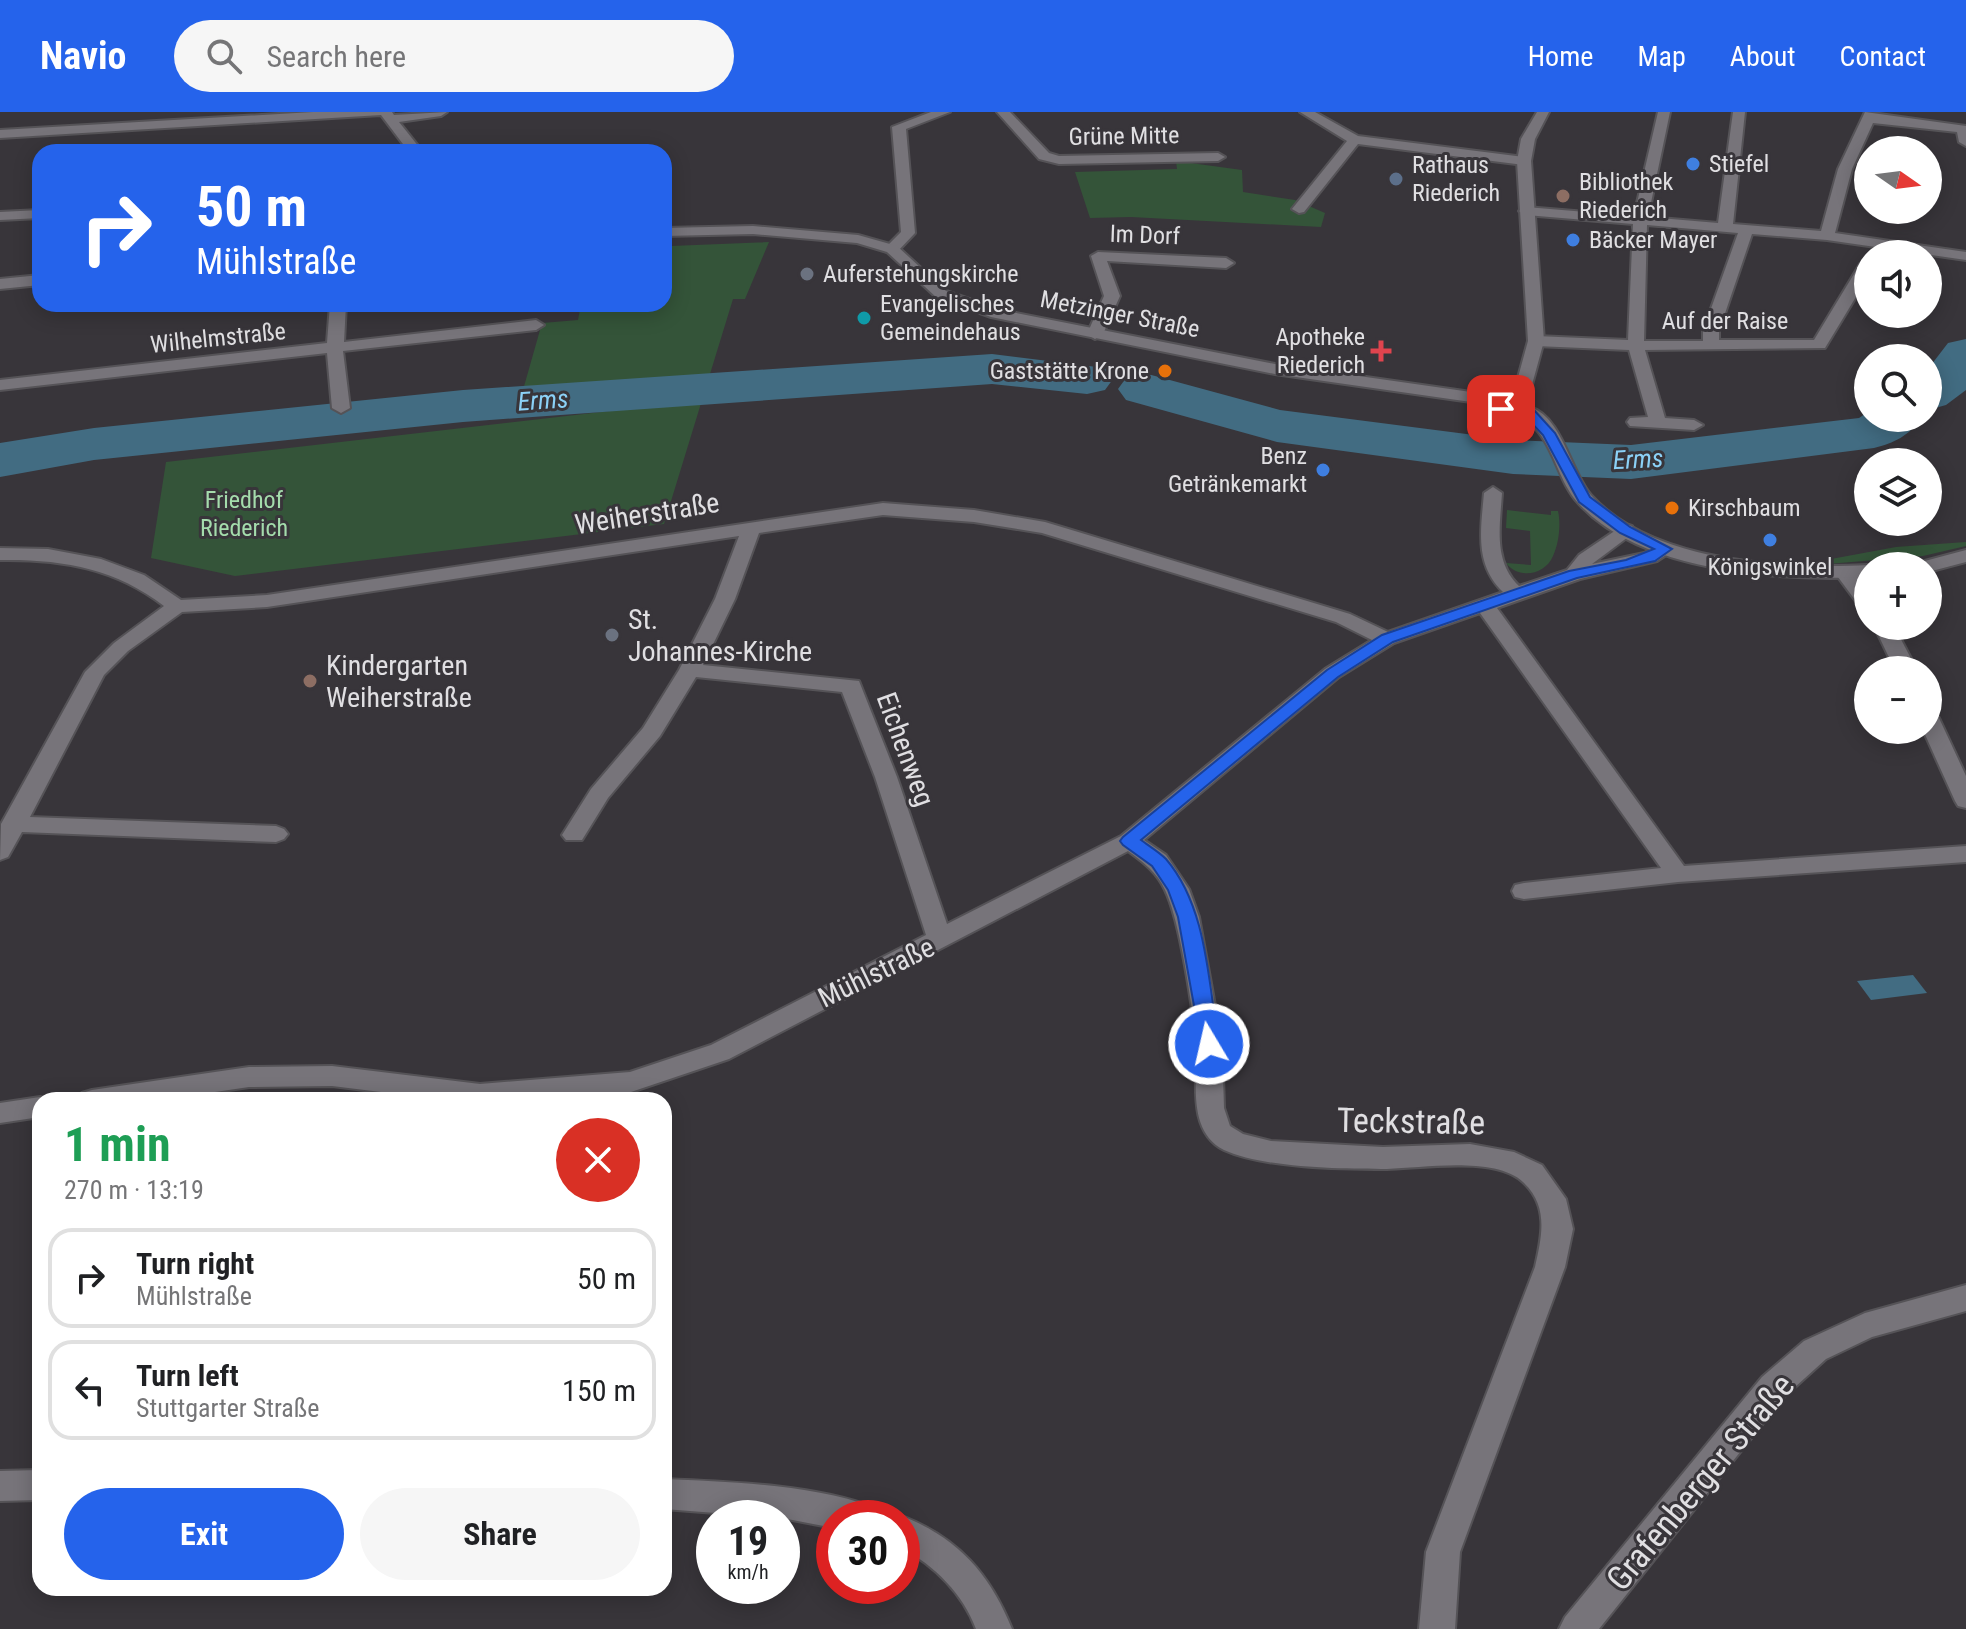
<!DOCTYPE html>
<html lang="en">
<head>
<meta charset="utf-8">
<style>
	:root { --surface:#fff; --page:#f6f6f6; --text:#202124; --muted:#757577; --line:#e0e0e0; --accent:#2563eb }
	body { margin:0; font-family:"Roboto Condensed",sans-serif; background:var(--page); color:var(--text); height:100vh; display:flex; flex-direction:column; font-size:30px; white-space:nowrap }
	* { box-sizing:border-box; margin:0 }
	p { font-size:26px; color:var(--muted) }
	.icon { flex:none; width:44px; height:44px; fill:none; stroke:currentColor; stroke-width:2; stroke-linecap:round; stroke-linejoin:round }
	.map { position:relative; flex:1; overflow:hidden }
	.details { position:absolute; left:32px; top:980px; width:640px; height:504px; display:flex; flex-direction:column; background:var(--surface); border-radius:24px; box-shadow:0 4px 20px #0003 }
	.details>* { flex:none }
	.top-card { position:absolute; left:32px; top:32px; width:640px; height:168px; border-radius:24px; box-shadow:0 4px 20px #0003; background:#2563eb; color:#fff; overflow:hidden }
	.needle { width:52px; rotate:104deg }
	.fabs { position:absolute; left:1854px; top:24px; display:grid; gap:16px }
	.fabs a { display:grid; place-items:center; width:88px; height:88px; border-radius:50%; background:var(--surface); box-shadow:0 4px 20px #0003; font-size:40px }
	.speed { position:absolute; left:696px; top:1388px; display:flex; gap:16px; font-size:40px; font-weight:700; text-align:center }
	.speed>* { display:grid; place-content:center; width:104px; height:104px; border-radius:50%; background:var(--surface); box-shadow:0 4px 20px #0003; line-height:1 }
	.speed small { font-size:20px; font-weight:400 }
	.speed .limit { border:12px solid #d22; background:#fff; color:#111 }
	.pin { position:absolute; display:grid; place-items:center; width:68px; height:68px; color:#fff; margin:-34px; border-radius:16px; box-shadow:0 4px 12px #0006 }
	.me { position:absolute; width:88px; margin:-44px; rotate:351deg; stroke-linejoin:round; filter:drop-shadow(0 0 6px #0008) }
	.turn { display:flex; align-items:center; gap:28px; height:168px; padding:0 32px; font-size:36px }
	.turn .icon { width:104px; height:104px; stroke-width:2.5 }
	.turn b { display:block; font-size:56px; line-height:68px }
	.round { display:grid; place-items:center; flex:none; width:84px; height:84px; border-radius:42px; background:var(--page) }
	.headline { display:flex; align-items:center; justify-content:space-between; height:136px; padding:0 32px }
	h1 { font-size:48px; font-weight:700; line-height:60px; color:#1e9e55 }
	.primary-button { display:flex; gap:16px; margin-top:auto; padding:16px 32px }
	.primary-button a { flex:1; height:92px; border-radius:48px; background:var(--accent); color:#fff; font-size:32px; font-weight:700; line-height:92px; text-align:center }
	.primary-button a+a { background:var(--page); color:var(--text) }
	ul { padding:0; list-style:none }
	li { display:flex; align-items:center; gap:24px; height:100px; margin:0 16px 12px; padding:0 16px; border:4px solid var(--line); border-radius:24px }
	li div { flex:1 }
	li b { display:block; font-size:30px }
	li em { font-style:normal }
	header { display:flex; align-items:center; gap:48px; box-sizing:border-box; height:112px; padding:0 40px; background:var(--accent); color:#fff }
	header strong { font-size:38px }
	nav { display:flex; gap:44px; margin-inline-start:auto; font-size:28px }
	.search { width:560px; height:72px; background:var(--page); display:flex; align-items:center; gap:20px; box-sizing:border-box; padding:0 28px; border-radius:44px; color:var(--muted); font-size:30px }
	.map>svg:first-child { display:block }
	.green { fill:#345439 }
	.water { fill:#426c82 }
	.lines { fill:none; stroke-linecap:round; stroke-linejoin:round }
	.river { fill:#426c82; fill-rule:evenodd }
	.street-casing { stroke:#555357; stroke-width:4 }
	.secondary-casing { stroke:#555357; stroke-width:4 }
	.street { fill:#77747a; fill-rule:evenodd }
	.secondary { fill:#77747a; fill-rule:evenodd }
	.route { fill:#2563eb; stroke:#184099; stroke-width:2 }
	.shop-dot { fill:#3f7fe0; stroke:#38353a; stroke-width:3 }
	.service-dot { fill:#5c6f8a; stroke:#38353a; stroke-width:3 }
	.education-dot { fill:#8d6e63; stroke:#38353a; stroke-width:3 }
	.worship-dot { fill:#6b7280; stroke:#38353a; stroke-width:3 }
	.culture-dot { fill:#0f9aa8; stroke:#38353a; stroke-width:3 }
	.health-dot { fill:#e0444e; stroke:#38353a; stroke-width:3 }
	.food-dot { fill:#e8710a; stroke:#38353a; stroke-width:3 }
	.labels { text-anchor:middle; stroke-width:6; stroke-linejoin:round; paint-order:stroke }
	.far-street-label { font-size:24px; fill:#e0dfe2; stroke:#38353a }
	.far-poi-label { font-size:24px; fill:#e0dfe2; stroke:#38353a; text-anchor:start }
	.far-park-label { font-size:24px; fill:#a4dcac; stroke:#38353a }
	.far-water-label { font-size:26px; font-style:italic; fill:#8bd1f7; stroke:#38353a }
	.street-label { font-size:28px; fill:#e0dfe2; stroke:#38353a }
	.poi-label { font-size:28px; fill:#e0dfe2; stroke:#38353a; text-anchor:start }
	.near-street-label { font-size:34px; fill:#e0dfe2; stroke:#38353a }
</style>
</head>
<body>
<header>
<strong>Navio</strong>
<div class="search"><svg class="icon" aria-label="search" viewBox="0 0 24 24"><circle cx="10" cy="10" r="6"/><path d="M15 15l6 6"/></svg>Search here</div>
<nav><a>Home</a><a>Map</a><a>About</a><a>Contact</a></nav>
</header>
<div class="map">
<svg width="1966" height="1517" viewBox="0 0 1966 1517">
	<rect width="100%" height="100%" fill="#38353a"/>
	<g class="green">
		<path d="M 1176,49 L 1242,58 L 1243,80 L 1295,88 L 1325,101 L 1321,115 L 1131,105 L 1090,106 L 1075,60 L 1177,57 Z"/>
		<path d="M 769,130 L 745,187 L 733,187 L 664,412 L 235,464 L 151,446 L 166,350 L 610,299 L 618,277 L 521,285 L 542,211 L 578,208 L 581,192 L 664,192 L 664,158 L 671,134 Z"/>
		<path d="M 1507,398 L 1551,403 L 1551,399 L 1558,399 C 1561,412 1559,431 1553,444 C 1545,463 1519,468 1506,451 L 1531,453 L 1530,419 L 1506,416 Z"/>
		<path d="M 1966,430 L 1966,434 L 1923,444 L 1828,452 L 1831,447 L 1896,435 Z"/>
	</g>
	<path class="water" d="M 1913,863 L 1927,881 L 1871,888 L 1857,869 Z"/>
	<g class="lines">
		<g class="river">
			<path d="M 1966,227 L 1966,278 L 1946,293 L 1928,298 L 1928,257 L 1948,231 Z"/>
			<path d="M 992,242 L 1105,256 L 1113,267 L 1105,278 L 1087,282 L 992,272 L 463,310 L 94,348 L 0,365 L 0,331 L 94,316 L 463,278 Z"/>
			<path d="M 1144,261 L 1280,298 L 1513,328 L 1631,333 L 1859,306 L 1868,300 L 1868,306 L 1921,306 C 1909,324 1894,331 1874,336 L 1631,367 L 1513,362 L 1277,330 L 1126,288 L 1118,277 L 1126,266 Z"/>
		</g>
		<g class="street-casing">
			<g id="street">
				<path d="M 313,0 L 392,0 L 394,3 L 447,0 L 441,4 L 399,10 L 423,40 L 409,40 L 381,3 L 0,26 L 0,18 Z"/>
				<path d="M 931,0 L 950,0 L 906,17 L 915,121 L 897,140 L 887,140 L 887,134 L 901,120 L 892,15 Z"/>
				<path d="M 997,0 L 1010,0 L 1049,41 L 1059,44 L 1218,41 L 1225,45 L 1218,49 L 1059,52 L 1039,47 Z"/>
				<path d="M 1300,0 L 1315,0 L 1358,24 L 1524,45 L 1531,49 L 1524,53 L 1358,32 L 1304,100 L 1299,101 L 1292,97 L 1347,29 Z"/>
				<path d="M 1658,0 L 1670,0 L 1648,105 L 1718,111 L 1733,0 L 1745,0 L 1733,112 L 1821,119 L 1838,57 L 1865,0 L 1966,14 L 1966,34 L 1959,30 L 1957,20 L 1873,11 L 1852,57 L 1835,121 L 1966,140 L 1966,148 L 1827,128 L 1752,122 L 1719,219 L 1719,228 L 1814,228 L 1860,152 L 1868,147 L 1868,165 L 1825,236 L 1645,238 L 1665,306 L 1694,308 L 1703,313 L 1694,318 L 1630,314 L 1627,310 L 1630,306 L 1648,305 L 1629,238 L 1536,234 L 1528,229 L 1536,224 L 1628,228 L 1633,112 L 1526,103 L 1519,99 L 1526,95 L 1634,104 ZM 1647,113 L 1738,121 L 1703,219 L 1703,229 L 1644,229 Z"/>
				<path d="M 40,98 L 40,106 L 0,108 L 0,100 Z"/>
				<path d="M 1098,140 L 1226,146 L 1234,151 L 1226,156 L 1107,149 L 1120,184 L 1103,222 L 1095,227 L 1087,222 L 1104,184 L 1091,144 Z"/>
				<path d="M 330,192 L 346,192 L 344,230 L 536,208 L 544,213 L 536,218 L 343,239 L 350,296 L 341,301 L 332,296 L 327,241 L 0,278 L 0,268 L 327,231 Z"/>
				<path d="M 1493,375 L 1502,381 C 1500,414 1493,449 1519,474 L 1567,458 L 1579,443 L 1625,412 L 1632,414 L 1634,418 L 1632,422 L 1592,452 L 1644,441 L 1665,431 L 1675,437 L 1657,449 L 1580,467 L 1497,496 L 1684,754 L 1966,734 L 1966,750 L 1678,770 L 1524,787 L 1515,785 L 1512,779 L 1515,773 L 1524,771 L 1661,756 L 1480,501 L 1394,531 L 1339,565 L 1144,728 L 1166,743 L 1189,777 L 1199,805 L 1222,932 L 1224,996 L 1230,1014 L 1243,1022 L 1271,1029 L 1383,1035 L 1470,1032 L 1514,1040 L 1542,1053 L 1566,1087 L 1573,1117 L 1565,1155 L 1460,1440 L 1455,1517 L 1419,1517 L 1426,1440 L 1535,1155 C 1542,1124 1549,1094 1523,1070 C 1495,1044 1423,1056 1387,1057 C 1343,1057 1263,1056 1224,1038 C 1186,1019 1198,967 1196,933 C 1193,898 1180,808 1165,778 C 1157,760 1143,750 1128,739 L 729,947 L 631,980 L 532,988 L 446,988 L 332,974 L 249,975 L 161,988 L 78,988 L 82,981 L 92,978 L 249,955 L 332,954 L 480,972 L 630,960 L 711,933 L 926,823 L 875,665 L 842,580 L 696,565 L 660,624 L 608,686 L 582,728 L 566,728 L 562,723 L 591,677 L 643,616 L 679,558 L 715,487 L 739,424 L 267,495 L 182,500 L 128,539 L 104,563 L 30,705 L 276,714 L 284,717 L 288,722 L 284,727 L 276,730 L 22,720 L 8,745 L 0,748 L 1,712 L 85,560 L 114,531 L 164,494 C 115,456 61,447 0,448 L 0,436 L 48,437 L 101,447 L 144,463 L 181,488 L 267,483 L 883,391 L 974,398 L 1045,410 L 1350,502 L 1388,520 L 1503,480 C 1474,452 1481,417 1484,381 ZM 883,403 L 974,410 L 1042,421 L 1336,510 L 1372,528 L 1325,557 L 1121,724 L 947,812 L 897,665 L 859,569 L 703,553 L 735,487 L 759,421 Z"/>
				<path d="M 1845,455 C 1864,461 1868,481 1868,498 L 1861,496 L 1835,461 Z"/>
				<path d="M 1874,514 L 1894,514 L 1917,558 L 1895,558 Z"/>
				<path d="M 1928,599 L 1939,606 L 1966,664 L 1966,696 L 1958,694 L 1955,689 L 1923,618 L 1928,618 Z"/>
				<path d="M 40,985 L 50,988 L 40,988 L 40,1005 L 0,1011 L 0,991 Z"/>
				<path d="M 40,1358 L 40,1388 L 0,1389 L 0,1359 Z"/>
				<path d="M 664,1367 C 729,1370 812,1372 873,1395 L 878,1406 L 834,1406 L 834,1416 L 782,1406 L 664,1397 Z"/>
				<path d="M 902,1404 C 958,1426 990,1462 1012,1517 L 976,1517 C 963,1482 935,1454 902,1436 L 902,1406 L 898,1406 Z"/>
			</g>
		</g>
		<g class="secondary-casing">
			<g id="secondary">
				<path d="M 1537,0 L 1549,0 L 1535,27 L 1531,49 L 1544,229 L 1530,280 L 1522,285 L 1514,280 L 1528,229 L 1517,49 L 1521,27 Z"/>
				<path d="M 753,114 L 858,123 L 897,134 L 946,179 L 1001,198 L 1275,252 L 1492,283 L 1501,288 L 1492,293 L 1275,262 L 991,205 L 936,185 L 887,140 L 857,131 L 753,122 L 664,124 L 664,116 Z"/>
				<path d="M 40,163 L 40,173 L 0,177 L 0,167 Z"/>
				<path d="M 1529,295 C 1562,303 1571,361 1591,383 C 1652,451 1783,457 1868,453 L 1872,454 L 1868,454 L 1868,465 C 1780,469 1643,461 1579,392 C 1562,374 1557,349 1544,328 C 1538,317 1528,310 1520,300 Z"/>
				<path d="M 1966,438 L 1966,450 L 1928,460 L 1928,454 L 1918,454 L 1921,450 Z"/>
				<path d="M 1966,1173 L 1966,1199 L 1872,1225 L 1826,1247 L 1784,1285 L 1599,1517 L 1559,1517 L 1565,1505 L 1762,1265 L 1804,1229 L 1865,1201 Z"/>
			</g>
		</g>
		<use href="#street" class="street"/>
		<use href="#secondary" class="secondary"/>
	</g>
	<path class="route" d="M 1501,293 L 1534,298 L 1555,321 L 1590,385 L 1630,415 L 1672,437 L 1655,449 L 1577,466 L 1393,530 L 1338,565 L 1141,728 C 1149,734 1159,740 1166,747 C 1208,796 1208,872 1219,932 L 1216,938 L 1202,938 L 1178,805 L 1168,778 L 1152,754 L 1123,733 L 1120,729 L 1123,725 L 1327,558 L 1382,523 L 1569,459 L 1626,448 L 1654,437 L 1620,421 L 1579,390 L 1543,323 L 1525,304 L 1496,300 L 1494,297 Z"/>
	<g class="shop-dot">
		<circle cx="1693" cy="52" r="8"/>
		<circle cx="1573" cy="128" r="8"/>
		<circle cx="1323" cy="358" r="8"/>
		<circle cx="1770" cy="428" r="8"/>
	</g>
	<circle class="service-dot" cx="1396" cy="67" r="8"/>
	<g class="education-dot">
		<circle cx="1563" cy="84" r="8"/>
		<circle cx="310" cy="569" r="8"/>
	</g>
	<g class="worship-dot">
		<circle cx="807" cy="162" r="8"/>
		<circle cx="612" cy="523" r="8"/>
	</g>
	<circle class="culture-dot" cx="864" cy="206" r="8"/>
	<path class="health-dot" d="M1377 227h8v8h8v8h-8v8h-8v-8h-8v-8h8z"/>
	<g class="food-dot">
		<circle cx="1165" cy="259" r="8"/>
		<circle cx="1672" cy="396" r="8"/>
	</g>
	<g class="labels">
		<g class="far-street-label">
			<text transform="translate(1124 24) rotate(-1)" y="8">Grüne Mitte</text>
			<text transform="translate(1145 123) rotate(2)" y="8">Im Dorf</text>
			<text transform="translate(1120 202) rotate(11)" y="8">Metzinger Straße</text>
			<text x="1725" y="217">Auf der Raise</text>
			<text transform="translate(218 226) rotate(-6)" y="8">Wilhelmstraße</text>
		</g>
		<g class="far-poi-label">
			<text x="1709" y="60">Stiefel</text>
			<text x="1412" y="61">Rathaus<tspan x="1412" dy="28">Riederich</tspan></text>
			<text x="1579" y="78">Bibliothek<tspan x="1579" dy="28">Riederich</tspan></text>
			<text x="1589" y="136">Bäcker Mayer</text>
			<text x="823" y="170">Auferstehungskirche</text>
			<text x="880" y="200">Evangelisches<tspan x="880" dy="28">Gemeindehaus</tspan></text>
			<text x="1365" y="233" text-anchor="end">Apotheke<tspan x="1365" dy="28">Riederich</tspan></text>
			<text x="1149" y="267" text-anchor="end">Gaststätte Krone</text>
			<text x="1307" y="352" text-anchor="end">Benz<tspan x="1307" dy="28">Getränkemarkt</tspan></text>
			<text x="1688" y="404">Kirschbaum</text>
			<text x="1770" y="463" text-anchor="middle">Königswinkel</text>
		</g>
		<g class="far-park-label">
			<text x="244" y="396">Friedhof<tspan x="244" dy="28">Riederich</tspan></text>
		</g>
		<g class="far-water-label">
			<text transform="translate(543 288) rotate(-4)" y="9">Erms</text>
			<text transform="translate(1638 347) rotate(-3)" y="9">Erms</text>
		</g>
		<g class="street-label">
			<text transform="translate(647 401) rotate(-9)" y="10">Weiherstraße</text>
			<text transform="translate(906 637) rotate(70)" y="10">Eichenweg</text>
			<text transform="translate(876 860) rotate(-26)" y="10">Mühlstraße</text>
		</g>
		<g class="poi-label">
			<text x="628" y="517">St.<tspan x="628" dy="32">Johannes-Kirche</tspan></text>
			<text x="326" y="563">Kindergarten<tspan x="326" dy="32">Weiherstraße</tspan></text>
		</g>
		<g class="near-street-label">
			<text transform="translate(1411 1009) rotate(1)" y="12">Teckstraße</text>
			<text transform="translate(1700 1370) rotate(-50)" y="12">Grafenberger Straße</text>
		</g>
	</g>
</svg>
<div class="fabs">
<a><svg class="needle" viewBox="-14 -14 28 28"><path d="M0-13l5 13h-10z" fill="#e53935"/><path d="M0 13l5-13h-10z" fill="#757577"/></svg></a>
<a><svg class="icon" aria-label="sound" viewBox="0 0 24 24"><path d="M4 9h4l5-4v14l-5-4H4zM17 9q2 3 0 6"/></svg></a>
<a><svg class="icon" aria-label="search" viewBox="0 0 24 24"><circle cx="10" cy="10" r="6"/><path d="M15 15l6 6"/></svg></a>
<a><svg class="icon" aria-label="layers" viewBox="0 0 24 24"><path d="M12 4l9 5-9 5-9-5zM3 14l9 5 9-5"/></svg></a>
<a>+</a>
<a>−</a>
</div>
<div class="speed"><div>19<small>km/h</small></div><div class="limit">30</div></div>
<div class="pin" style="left:1501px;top:297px;background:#d93025"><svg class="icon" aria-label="arrive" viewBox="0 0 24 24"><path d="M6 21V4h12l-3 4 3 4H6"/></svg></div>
<svg class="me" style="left:1209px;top:932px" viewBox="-20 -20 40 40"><circle r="17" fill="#2563eb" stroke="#fff" stroke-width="3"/><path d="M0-11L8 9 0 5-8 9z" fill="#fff"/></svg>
<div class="top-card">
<div class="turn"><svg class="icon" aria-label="right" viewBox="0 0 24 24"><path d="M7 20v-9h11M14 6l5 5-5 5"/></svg><div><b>50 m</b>Mühlstraße</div></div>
</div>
<section class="details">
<div class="headline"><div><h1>1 min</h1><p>270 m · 13:19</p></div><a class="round" style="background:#d93025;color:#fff"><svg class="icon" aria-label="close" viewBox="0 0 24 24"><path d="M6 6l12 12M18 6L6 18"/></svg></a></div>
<ul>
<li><svg class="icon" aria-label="right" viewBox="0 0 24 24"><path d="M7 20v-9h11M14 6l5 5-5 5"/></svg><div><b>Turn right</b><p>Mühlstraße</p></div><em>50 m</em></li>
<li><svg class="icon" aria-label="left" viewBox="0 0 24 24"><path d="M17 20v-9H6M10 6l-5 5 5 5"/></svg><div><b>Turn left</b><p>Stuttgarter Straße</p></div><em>150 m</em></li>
</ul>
<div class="primary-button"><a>Exit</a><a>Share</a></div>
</section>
</div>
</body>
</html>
